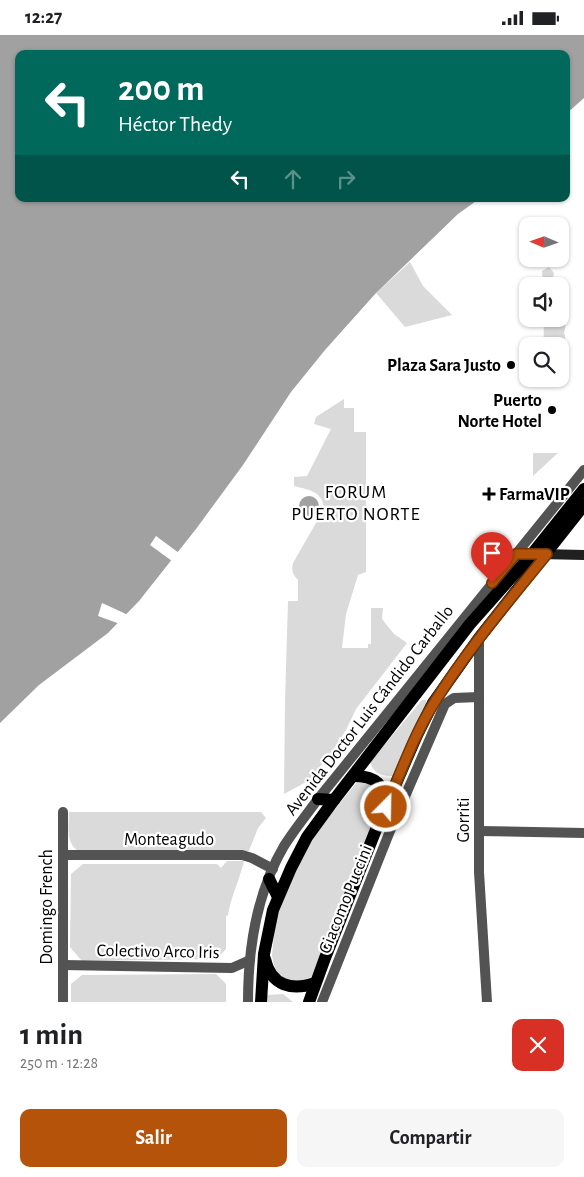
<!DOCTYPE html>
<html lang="es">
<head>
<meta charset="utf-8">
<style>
	:root { --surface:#fff; --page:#f6f6f6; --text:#202124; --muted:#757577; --accent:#b45309 }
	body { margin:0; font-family:"Alegreya Sans",sans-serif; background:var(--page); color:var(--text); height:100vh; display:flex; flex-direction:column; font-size:19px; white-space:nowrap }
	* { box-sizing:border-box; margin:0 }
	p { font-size:16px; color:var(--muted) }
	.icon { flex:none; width:28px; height:28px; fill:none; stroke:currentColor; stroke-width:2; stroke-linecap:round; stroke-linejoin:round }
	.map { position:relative; height:967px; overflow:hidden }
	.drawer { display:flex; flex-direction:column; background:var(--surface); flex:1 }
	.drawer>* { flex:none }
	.guide { position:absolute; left:15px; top:15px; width:555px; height:152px; border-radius:10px; box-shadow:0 1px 4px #0004; background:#00695c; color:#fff; overflow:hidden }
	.needle { width:32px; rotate:272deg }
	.fabs { position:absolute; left:519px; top:182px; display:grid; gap:10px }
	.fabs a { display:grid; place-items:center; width:50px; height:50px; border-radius:10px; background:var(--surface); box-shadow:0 1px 4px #0004; font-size:25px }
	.pin { position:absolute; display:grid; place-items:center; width:42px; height:42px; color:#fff; margin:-51px -21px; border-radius:50% 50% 50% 0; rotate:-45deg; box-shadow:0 0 5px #0007 }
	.pin .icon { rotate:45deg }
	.me { position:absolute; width:55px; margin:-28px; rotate:23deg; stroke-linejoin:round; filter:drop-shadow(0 0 4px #0008) }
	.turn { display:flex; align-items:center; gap:18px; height:105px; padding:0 20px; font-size:22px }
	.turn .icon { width:65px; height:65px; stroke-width:2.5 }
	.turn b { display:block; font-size:35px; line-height:42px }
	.lanes { display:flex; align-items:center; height:48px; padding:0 20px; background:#0003; justify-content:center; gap:25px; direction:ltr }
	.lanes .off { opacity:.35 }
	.round { display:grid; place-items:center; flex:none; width:52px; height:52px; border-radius:10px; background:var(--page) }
	.head { display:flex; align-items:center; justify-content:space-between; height:85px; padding:0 20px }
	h1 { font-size:30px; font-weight:700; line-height:38px }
	.button { display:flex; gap:10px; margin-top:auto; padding:10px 20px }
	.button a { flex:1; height:58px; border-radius:10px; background:var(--accent); color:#fff; font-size:20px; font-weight:700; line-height:58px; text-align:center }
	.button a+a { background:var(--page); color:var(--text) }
	.status { display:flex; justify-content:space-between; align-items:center; height:35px; padding:0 25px; background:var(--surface); direction:ltr }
	.status svg { height:14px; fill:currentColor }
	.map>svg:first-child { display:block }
	.green { fill:#dadada }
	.water { fill:#a1a1a1 }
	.pier { fill:#fff }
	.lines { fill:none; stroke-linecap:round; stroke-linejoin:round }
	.street { stroke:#535353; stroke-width:10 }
	.secondary { stroke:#202020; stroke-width:10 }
	.primary { stroke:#000; stroke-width:12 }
	.route-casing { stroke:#753606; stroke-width:12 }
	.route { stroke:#b45309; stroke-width:9 }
	.poi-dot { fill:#000; stroke:#fff; stroke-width:2 }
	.labels { text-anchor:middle; stroke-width:4.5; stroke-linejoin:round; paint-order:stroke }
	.poi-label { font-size:18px; font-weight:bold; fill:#000; stroke:#fff; text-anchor:end }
	.street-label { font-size:18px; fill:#000; stroke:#fff }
	.neighbourhood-label { font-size:19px; letter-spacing:1px; fill:#000; stroke:#fff }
</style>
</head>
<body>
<div class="status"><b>12:27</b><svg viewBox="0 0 49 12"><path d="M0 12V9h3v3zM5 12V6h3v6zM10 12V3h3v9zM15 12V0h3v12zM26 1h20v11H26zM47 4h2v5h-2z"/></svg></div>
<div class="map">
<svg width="584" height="967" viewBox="0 0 584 967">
	<rect width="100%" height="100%" fill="#fff"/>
	<g class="green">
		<path d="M 410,227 L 423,251 L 452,280 L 405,292 L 376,258 Z"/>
		<path d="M 549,232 L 554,238 L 553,243 L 554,251 L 543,251 L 542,236 Z"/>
		<path d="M 560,264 L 565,269 C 562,279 568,289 564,298 L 565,301 L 565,314 L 560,318 L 560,311 L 543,311 C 544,306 544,289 543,284 L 560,284 Z"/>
		<path d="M 344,364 L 344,373 L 354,373 L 354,397 L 366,397 L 366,537 L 358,540 L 346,579 L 342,613 L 368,613 L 368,609 L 371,609 L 371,573 L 383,573 L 382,584 L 394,599 L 407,608 L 356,674 L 346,695 L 329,721 L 308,746 L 284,759 L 285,666 L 288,566 L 298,566 L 298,545 C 293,540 291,536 293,528 L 324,474 C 323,456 309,455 294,451 L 294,442 L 307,441 L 331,394 L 314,389 L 316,382 Z"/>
		<path d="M 533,418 L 558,418 L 533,441 Z"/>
		<path d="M 422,665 L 426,665 L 426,670 L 395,741 C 383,741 374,740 370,727 Z"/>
		<path d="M 358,746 L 376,752 L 381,767 L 378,777 L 312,941 L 308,946 L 290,947 L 278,939 L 274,930 L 272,921 L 275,886 L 280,866 L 313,801 Z"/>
		<path d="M 69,777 L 261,777 L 266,783 L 258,793 L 249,816 L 78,816 C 65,807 69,791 69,777 Z"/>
		<path d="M 227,826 L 244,826 C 240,844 231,861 228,880 L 226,881 L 226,914 L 217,924 L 82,926 L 70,912 L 71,839 L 83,829 L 217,829 L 221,833 Z"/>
		<path d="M 216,939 L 226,949 L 226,967 L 71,967 L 71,949 L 82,940 Z"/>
		<path d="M 283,959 L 293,967 L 267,967 L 267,960 Z"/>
	</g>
	<g class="water">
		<path d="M 0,0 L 584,0 L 584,63 L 566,79 L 566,19 L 19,19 L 19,164 L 479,164 L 458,179 L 376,258 L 325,315 L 291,357 L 243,430 L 196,494 L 139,566 L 108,598 L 39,650 L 0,688 Z"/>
		<circle cx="309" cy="471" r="10"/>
	</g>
	<g class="pier">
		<path d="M 156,501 L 179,518 L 172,526 L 150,510 Z"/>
		<path d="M 102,568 L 126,579 L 128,580 L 120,589 L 98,581 Z"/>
	</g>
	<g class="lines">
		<g class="street">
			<path d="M 479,603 L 479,837 L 487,967"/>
			<path d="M 63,777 L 63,967"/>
			<path d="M 479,796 L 584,798"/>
			<path d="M 63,820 L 242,820 L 252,823 L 273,834"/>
			<path d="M 63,930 L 232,933 L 250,925"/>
			<path d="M 248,967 C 248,915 257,857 284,811 C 294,795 307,779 318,764 L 584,435"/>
			<path d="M 322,967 L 390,796 L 445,669 L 454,663 L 479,662"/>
		</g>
		<path class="secondary" d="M 540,519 L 584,520"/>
		<g class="primary">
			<path d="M 353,741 C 376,741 385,749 386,772"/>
			<path d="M 318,764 L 334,765"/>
			<path d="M 269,844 L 278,862"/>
			<path d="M 265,924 C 271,951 292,956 315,948"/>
			<path d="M 261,967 L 264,919 L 273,875 L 291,833 L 307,802 L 334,765 L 470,589 L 532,519 L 584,454"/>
			<path d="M 309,967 L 325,923 L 377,792 L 417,700 L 433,668 L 479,603 L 584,470"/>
		</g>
	</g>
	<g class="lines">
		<g class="route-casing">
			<path id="route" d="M 386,772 C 401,737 414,700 434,668 C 467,615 508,567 547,519 L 516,519 L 492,548"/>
		</g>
		<use href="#route" class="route"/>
	</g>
	<g class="poi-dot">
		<circle cx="511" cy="330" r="5"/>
		<circle cx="552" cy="375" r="5"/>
		<path d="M486.5 451.5h5v5h5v5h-5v5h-5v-5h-5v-5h5z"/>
	</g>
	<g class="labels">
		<g class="poi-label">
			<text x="501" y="336">Plaza Sara Justo</text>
			<text x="542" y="371">Puerto<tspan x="542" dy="21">Norte Hotel</tspan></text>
			<text x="499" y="465" text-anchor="start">FarmaVIP</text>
		</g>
		<g class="street-label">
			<text transform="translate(369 675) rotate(-52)" y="6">Avenida Doctor Luis Cándido Carballo</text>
			<text transform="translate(463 785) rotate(-90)" y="6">Gorriti</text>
			<text x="169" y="810">Monteagudo</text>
			<text transform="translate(345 864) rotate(-68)" y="6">Giacomo Puccini</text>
			<text transform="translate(46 872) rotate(-90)" y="6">Domingo French</text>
			<text transform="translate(158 916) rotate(1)" y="6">Colectivo Arco Iris</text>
		</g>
		<g class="neighbourhood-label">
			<text x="356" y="463">FORUM<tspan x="356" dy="22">PUERTO NORTE</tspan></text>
		</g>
	</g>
</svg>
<div class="fabs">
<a><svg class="needle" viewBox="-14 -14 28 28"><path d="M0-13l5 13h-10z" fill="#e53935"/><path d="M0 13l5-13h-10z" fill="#757577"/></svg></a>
<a><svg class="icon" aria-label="sound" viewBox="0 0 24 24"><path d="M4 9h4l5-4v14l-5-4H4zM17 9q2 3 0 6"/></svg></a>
<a><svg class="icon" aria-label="search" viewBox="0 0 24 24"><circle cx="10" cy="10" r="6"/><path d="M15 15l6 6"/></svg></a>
</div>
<div class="pin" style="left:492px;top:548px;background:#d93025"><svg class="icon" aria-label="arrive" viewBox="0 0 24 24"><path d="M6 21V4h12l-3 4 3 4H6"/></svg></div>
<svg class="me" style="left:386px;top:772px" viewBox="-20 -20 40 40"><circle r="17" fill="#b45309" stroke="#fff" stroke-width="3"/><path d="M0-11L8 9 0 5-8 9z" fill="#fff"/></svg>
<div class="guide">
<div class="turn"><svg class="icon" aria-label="left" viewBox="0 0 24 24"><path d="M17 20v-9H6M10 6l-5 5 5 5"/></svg><div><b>200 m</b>Héctor Thedy</div></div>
<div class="lanes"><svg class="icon" aria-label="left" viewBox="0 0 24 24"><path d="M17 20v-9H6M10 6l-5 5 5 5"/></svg><svg class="icon off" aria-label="ahead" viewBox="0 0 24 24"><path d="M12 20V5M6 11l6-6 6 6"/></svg><svg class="icon off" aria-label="right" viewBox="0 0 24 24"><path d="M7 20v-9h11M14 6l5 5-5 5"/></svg></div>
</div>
</div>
<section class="drawer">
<div class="head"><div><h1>1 min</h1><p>250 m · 12:28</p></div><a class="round" style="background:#d93025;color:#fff"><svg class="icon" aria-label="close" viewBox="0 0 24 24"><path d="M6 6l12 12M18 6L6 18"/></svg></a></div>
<div class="button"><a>Salir</a><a>Compartir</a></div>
</section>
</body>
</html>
